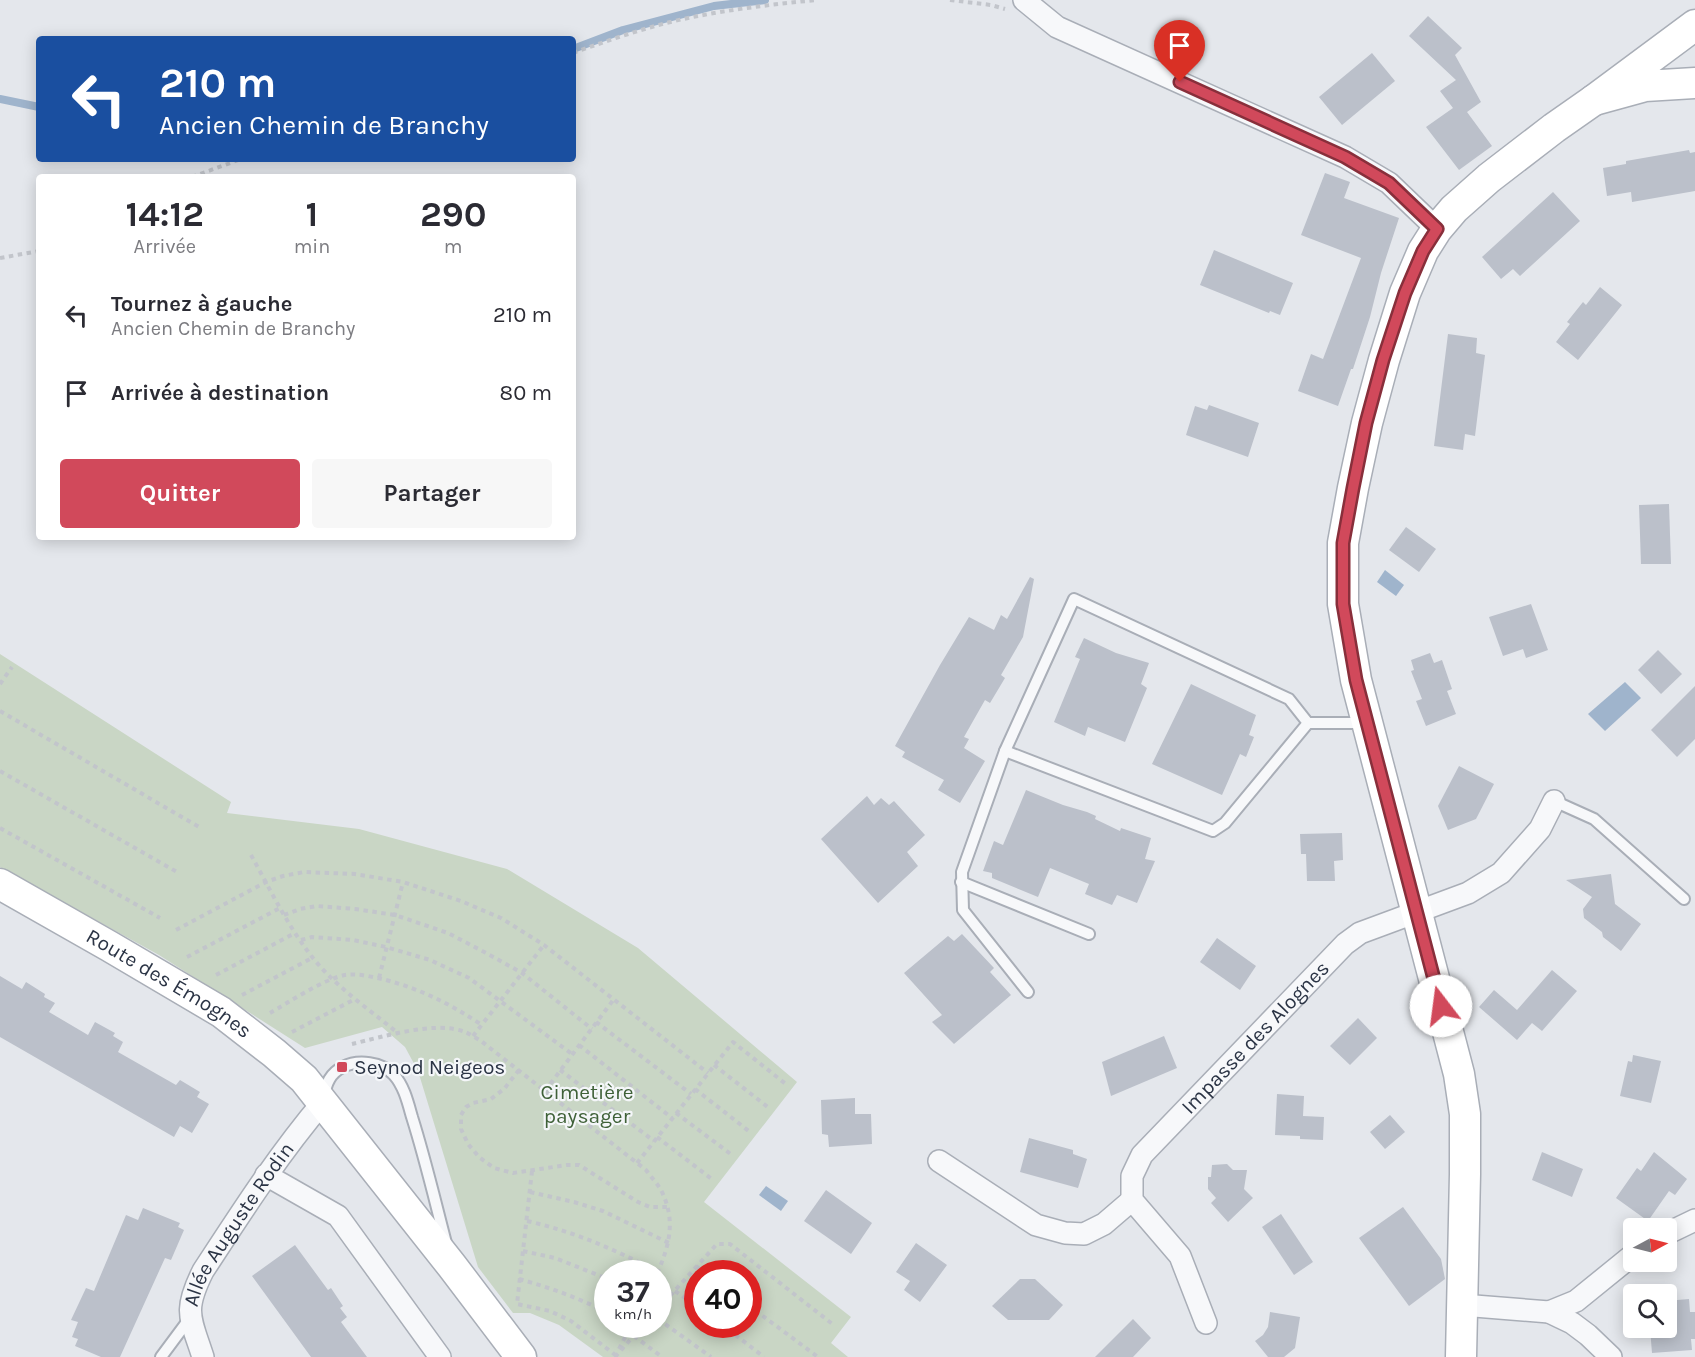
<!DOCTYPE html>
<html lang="fr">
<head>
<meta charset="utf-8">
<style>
	:root { --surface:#fff; --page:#f7f7f7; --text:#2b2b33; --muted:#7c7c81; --accent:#d1495b }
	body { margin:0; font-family:Karla,sans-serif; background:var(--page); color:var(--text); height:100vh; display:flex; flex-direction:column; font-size:22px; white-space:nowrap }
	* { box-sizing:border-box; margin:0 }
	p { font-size:20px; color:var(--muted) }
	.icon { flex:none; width:33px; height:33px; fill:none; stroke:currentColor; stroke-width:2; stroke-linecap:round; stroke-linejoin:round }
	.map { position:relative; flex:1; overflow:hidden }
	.panel { position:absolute; left:36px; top:174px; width:540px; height:366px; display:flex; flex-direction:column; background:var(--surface); border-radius:6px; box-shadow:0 3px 15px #0003 }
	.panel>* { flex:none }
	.hud { position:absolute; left:36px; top:36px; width:540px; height:126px; border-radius:6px; box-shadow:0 3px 15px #0003; background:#1a4fa0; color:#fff; overflow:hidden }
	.needle { width:39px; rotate:83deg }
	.controls { position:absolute; left:1623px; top:1218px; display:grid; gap:12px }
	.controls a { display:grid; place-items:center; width:54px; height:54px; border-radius:6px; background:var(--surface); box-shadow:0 3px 15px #0003; font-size:30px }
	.speed { position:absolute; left:594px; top:1260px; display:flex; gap:12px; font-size:30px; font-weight:700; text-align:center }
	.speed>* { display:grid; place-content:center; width:78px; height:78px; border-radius:50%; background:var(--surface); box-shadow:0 3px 15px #0003; line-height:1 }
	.speed small { font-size:15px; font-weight:400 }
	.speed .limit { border:9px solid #d22; background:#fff; color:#111 }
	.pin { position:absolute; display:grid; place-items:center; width:51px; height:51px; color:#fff; margin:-62px -26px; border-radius:50% 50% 50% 0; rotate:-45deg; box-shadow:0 0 6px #0007 }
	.pin .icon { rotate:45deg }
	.me { position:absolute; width:66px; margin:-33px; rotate:345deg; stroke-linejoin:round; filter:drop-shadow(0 0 4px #0008) }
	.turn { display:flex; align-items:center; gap:21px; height:126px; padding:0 24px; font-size:27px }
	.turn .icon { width:78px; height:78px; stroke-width:2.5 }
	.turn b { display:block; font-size:42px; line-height:51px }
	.eta { display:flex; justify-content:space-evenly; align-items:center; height:102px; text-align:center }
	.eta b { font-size:36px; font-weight:700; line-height:42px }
	.cta { display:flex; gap:12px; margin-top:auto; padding:12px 24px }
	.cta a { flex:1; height:69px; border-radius:6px; background:var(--accent); color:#fff; font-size:24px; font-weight:700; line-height:69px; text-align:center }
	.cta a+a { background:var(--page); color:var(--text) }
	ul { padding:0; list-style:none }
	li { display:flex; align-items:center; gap:18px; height:78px; padding:0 24px }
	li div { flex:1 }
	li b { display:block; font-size:22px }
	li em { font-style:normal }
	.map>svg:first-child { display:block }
	.green { fill:#c9d6c5; fill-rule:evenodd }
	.water { fill:#9fb4cc }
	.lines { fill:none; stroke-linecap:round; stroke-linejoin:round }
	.stream { stroke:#9fb4cc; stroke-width:8 }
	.building { fill:#bbc0ca }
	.lane-casing { stroke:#a9aeb7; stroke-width:14 }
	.street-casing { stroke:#a9aeb7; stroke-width:24 }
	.secondary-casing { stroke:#a9aeb7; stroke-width:33 }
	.path { stroke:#c2c5cb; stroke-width:4; stroke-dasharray:4.5 4.5; stroke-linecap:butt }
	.lane { stroke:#f7f8fa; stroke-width:10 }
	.street { stroke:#f7f8fa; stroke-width:21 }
	.secondary { stroke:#fff; stroke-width:30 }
	.route-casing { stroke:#882f3b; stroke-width:15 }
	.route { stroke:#d1495b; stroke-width:10 }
	.poi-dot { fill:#d1495b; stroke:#f4f6f9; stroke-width:2 }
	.labels { text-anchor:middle; stroke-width:4.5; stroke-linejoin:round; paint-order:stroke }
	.street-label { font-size:21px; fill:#2b3445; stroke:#f4f6f9 }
	.poi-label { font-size:21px; fill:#2b3445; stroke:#f4f6f9; text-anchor:start }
	.park-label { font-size:21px; fill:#3f6138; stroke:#f4f6f9 }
</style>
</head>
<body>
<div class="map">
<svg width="1695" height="1357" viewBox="0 0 1695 1357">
	<rect width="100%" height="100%" fill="#e4e7ec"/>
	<path class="green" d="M 0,654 L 231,802 L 227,813 L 359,829 L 507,869 L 638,948 L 797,1082 L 704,1202 L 851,1317 L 831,1343 L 848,1357 L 603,1357 L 559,1325 L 530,1313 L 513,1313 L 478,1267 L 418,1071 L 405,1047 L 382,1027 L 305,1048 L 159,955 L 0,867 ZM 608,1274 L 658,1274 L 658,1324 L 608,1324 ZM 698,1274 L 748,1274 L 748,1324 L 698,1324 Z"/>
	<g class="water">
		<path d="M 1385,570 L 1404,585 L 1396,596 L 1377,582 Z"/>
		<path d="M 1625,682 L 1641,698 L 1605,731 L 1588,714 Z"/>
		<path d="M 766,1186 L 788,1201 L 781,1211 L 759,1195 Z"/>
	</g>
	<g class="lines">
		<g class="stream">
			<path d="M 573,49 L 623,30 L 714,6 L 765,0"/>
			<path d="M 0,99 L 39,107"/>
		</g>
	</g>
	<g class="building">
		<path d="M 1428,16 L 1462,48 L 1455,55 L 1481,102 L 1467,112 L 1492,146 L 1459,170 L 1426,127 L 1453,108 L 1440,91 L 1456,80 L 1409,36 Z"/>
		<path d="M 1372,53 L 1395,81 L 1342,125 L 1319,97 Z"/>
		<path d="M 1689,150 L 1690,153 L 1695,152 L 1695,191 L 1632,202 L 1631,192 L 1607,196 L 1603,168 L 1626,164 L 1626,161 Z"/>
		<path d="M 1325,173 L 1350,182 L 1344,198 L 1399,218 L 1381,273 L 1370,317 L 1353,369 L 1351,369 L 1338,406 L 1298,391 L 1311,354 L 1323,359 L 1361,258 L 1301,235 Z"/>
		<path d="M 1553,192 L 1580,221 L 1520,276 L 1513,269 L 1501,279 L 1482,257 Z"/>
		<path d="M 1214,250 L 1293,283 L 1280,315 L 1270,311 L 1269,313 L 1200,285 Z"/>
		<path d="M 1600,287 L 1622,305 L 1578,360 L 1556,342 L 1570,324 L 1567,322 L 1583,302 L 1586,305 Z"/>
		<path d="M 1448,334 L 1477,338 L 1476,353 L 1485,355 L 1475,436 L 1465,434 L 1463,450 L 1434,446 Z"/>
		<path d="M 1209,405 L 1259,423 L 1248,457 L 1186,435 L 1195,406 L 1207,410 Z"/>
		<path d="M 1669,504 L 1671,564 L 1641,564 L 1639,505 Z"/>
		<path d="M 1406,527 L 1436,549 L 1419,572 L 1389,550 Z"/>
		<path d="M 1030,577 L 1034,579 L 1023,637 L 1001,675 L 1005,678 L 990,703 L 985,700 L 964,737 L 969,739 L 964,748 L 985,761 L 960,803 L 938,790 L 944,780 L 902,757 L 905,752 L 895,746 L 940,665 L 969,617 L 994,630 L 1001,615 L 1007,619 Z"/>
		<path d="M 1531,604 L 1548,650 L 1526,658 L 1523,649 L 1503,656 L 1489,617 Z"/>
		<path d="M 1084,638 L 1116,653 L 1149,663 L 1141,684 L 1147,688 L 1125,742 L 1088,727 L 1085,736 L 1054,722 L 1080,659 L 1075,657 Z"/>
		<path d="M 1658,650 L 1682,674 L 1661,694 L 1638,670 Z"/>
		<path d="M 1430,653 L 1434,663 L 1442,660 L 1452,689 L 1447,691 L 1456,714 L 1426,726 L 1416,701 L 1422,699 L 1411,671 L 1414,670 L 1411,660 Z"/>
		<path d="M 1191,684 L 1256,715 L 1249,735 L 1254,737 L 1246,757 L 1240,754 L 1222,795 L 1152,764 Z"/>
		<path d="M 1695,686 L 1695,739 L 1677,757 L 1651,730 Z"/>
		<path d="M 1459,766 L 1494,784 L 1476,819 L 1448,830 L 1438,806 Z"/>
		<path d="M 1026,790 L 1063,805 L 1087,812 L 1096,816 L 1095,819 L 1120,831 L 1121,828 L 1151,838 L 1145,859 L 1155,861 L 1137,903 L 1117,895 L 1112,905 L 1085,894 L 1089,884 L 1050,868 L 1038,897 L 992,878 L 992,873 L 983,871 L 994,841 L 1003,845 Z"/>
		<path d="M 867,796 L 874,805 L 881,798 L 889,805 L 894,801 L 925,835 L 907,852 L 918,866 L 878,903 L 821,839 Z"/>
		<path d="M 1342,833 L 1343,860 L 1334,861 L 1335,881 L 1307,881 L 1306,854 L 1301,854 L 1300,834 Z"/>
		<path d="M 1611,874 L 1615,904 L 1641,924 L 1621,951 L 1603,937 L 1602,932 L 1584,918 L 1583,909 L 1592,897 L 1566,880 Z"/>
		<path d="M 962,934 L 994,968 L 990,972 L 1011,995 L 954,1044 L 932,1022 L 942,1015 L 904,973 L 948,936 L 954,941 Z"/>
		<path d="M 1217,938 L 1256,966 L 1240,990 L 1200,962 Z"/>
		<path d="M 1552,970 L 1577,991 L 1542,1031 L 1532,1023 L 1517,1040 L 1479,1007 L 1494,990 L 1517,1010 Z"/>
		<path d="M 0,976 L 22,989 L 26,982 L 45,994 L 44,997 L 55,1003 L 49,1012 L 88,1035 L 95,1022 L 115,1033 L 113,1036 L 123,1042 L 118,1052 L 176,1085 L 180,1080 L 200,1092 L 197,1097 L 209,1104 L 192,1133 L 180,1126 L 174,1137 L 0,1037 Z"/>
		<path d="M 1358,1018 L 1377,1038 L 1350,1065 L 1330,1046 Z"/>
		<path d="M 1164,1036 L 1177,1068 L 1111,1096 L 1102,1062 Z"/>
		<path d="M 1633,1055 L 1661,1061 L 1651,1103 L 1620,1096 L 1628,1061 L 1632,1062 Z"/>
		<path d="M 1277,1094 L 1304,1096 L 1303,1116 L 1324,1117 L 1323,1140 L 1300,1139 L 1300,1136 L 1275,1135 Z"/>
		<path d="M 855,1098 L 855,1114 L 871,1114 L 872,1144 L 829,1147 L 828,1135 L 822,1134 L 821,1100 Z"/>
		<path d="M 1390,1115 L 1405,1132 L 1385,1149 L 1370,1132 Z"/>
		<path d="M 1029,1138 L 1073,1150 L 1073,1154 L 1087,1159 L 1078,1188 L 1020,1172 Z"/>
		<path d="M 1542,1152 L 1583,1169 L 1572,1197 L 1532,1180 Z"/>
		<path d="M 1654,1152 L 1687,1179 L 1675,1195 L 1669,1191 L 1648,1221 L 1616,1198 L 1637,1168 L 1641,1171 Z"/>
		<path d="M 1227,1164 L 1233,1170 L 1247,1170 L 1244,1189 L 1253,1198 L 1228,1222 L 1211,1203 L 1216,1198 L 1208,1189 L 1208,1177 L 1211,1177 L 1212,1165 Z"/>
		<path d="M 826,1190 L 872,1223 L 851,1254 L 804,1221 Z"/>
		<path d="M 1403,1207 L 1441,1259 L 1445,1279 L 1409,1306 L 1359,1238 Z"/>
		<path d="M 143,1208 L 180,1223 L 178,1227 L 184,1230 L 171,1260 L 165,1258 L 120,1357 L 101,1357 L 75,1346 L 78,1339 L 72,1337 L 78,1322 L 71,1320 L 86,1288 L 94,1291 L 126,1215 L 138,1220 Z"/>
		<path d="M 1281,1214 L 1313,1262 L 1294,1275 L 1262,1227 Z"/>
		<path d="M 916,1243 L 947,1265 L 920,1302 L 904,1290 L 910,1281 L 896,1272 Z"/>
		<path d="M 295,1245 L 328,1290 L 331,1288 L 343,1306 L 340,1308 L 347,1317 L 341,1322 L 367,1357 L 311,1357 L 252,1276 Z"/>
		<path d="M 1020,1279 L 1035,1279 L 1063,1305 L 1049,1320 L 1008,1320 L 992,1306 Z"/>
		<path d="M 1689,1299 L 1690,1312 L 1695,1312 L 1695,1339 L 1691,1339 L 1692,1350 L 1652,1353 L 1650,1328 L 1666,1328 L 1666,1301 Z"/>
		<path d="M 1270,1312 L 1300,1317 L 1295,1348 L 1284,1357 L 1268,1357 L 1255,1341 L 1263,1335 L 1268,1327 Z"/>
		<path d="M 1133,1319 L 1151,1338 L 1133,1357 L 1095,1357 Z"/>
	</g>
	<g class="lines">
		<g class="lane-casing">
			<g id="lane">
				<path d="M 1308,723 L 1225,823 L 1213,831 L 1005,751 L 1074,599 L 1289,699 L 1308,723 L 1363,723"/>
				<path d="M 1005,751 L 962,872 L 963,910 L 1028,992"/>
				<path d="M 1554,801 L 1594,819 L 1684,899"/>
				<path d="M 961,882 L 1089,934"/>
				<path d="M 324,1096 C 326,1084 330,1073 343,1067 C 358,1059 382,1062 394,1075 C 404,1086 408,1103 412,1117 C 425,1158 435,1201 446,1243"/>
				<path d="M 161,1357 L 190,1318"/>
			</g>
		</g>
		<g class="street-casing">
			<g id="street">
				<path d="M 1024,0 L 1057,27 L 1345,157 L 1389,183 L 1437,229"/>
				<path d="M 939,1161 L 1036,1225 L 1065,1233 L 1084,1234 L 1104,1224 L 1132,1200"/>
				<path d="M 266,1175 L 338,1216 L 440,1357"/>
				<path d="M 1666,1234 L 1695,1220"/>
				<path d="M 1462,1305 L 1549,1312 L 1572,1323 L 1588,1335 L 1611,1357"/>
				<path d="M 1549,1312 L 1576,1301 L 1634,1254"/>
				<path id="s1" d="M 1206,1323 L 1180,1256 L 1132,1200 L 1132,1176 L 1142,1155 L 1345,944 L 1360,933 L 1468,893 L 1501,873 L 1540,829 L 1554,801"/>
				<path id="s2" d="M 203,1357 C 190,1317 183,1311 203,1271 C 241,1213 278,1155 323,1102"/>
			</g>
		</g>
		<g class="secondary-casing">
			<g id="secondary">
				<path d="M 1695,25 L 1594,100 L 1645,86 L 1695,83"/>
				<path id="s3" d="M 0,884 L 109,946 L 221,1012 L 274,1053 L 304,1079 L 452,1266 L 521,1357"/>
				<path d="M 1461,1357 L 1465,1174 L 1465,1114 L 1459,1074 L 1356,680 L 1343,604 L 1343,543 L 1353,488 L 1367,423 L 1384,360 L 1405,293 L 1423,251 L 1437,229 L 1454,209 L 1489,178 L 1554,128 L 1594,100"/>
			</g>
		</g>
		<g class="path">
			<path d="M 950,0 L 991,5 L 1005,9"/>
			<path d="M 573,53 C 612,39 652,25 693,17 C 733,9 775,4 817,0"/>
			<path d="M 192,177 L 241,159"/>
			<path d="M 0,258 L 39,251"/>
			<path d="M 0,684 L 12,667"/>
			<path d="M 0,711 L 199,827"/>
			<path d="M 0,771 L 177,872"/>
			<path d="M 0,828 L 160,918"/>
			<path d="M 251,855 C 270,889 288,927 313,958 C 337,988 370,1010 399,1034"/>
			<path d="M 284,915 L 300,909 L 317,906 L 355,909 L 395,915 L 448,933 L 488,954 L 522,973 L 592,1029"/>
			<path d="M 176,930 L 266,882 L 283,876 L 304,872 L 355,874 L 403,882 L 461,901 L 501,918 L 544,945 L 708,1073"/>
			<path d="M 301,940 L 312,937 L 353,940 L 386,947 L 430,960 L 469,978 L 572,1054"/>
			<path d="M 187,957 L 280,908"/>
			<path d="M 216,975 L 295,933"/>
			<path d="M 379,978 L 403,882"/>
			<path d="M 242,995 L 312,958"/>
			<path d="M 270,1013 C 289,1002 324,979 345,975 C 358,973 373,977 386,980 C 423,990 450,1004 482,1025"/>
			<path d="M 596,1022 L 691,1094"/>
			<path d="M 292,1032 L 355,999"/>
			<path d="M 473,1036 L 544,945"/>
			<path d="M 352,1044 C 382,1037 436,1020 465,1032 C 470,1034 476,1038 481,1041 L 646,1170 C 651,1177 657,1183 661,1190 C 676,1220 670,1244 657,1274"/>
			<path d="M 579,1045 L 672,1118"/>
			<path d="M 714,1065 L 769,1108"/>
			<path d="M 519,1070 L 504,1089 L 491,1099 L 473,1103 L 466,1107 L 461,1115 L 461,1129 L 468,1144 L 479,1157 L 494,1168 L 513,1173 L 567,1165 L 579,1165 L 638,1202 L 650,1207 L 667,1207"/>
			<path d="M 560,1070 L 654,1141"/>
			<path d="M 695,1089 L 750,1132"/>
			<path d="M 545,1091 L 614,999"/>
			<path d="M 676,1113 L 732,1155"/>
			<path d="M 657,1137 L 713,1180"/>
			<path d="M 637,1163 L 733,1042 L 787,1085"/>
			<path d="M 532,1171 L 517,1304 L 550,1311 L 571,1321 L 618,1357"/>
			<path d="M 530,1192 L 574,1202 L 603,1211 L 669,1243"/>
			<path d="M 527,1221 C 575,1232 614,1249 658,1272"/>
			<path d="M 523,1251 L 555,1258 L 608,1279"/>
			<path d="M 696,1266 L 706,1274"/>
			<path d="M 519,1279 C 551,1288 579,1298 608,1313"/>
			<path d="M 675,1291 L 698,1307"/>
			<path d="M 748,1305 L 818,1357"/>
			<path d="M 658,1309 L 717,1244 L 730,1244 L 835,1326"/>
			<path d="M 658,1319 L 711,1357"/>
			<path d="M 721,1324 L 764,1357"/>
			<path d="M 634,1336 L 662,1357"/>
			<path d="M 619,1349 L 632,1324"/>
			<path d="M 615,1357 L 644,1324"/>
		</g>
		<use href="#lane" class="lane"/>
		<use href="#street" class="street"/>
		<use href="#secondary" class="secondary"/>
	</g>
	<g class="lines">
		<g class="route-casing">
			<path id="route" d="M 1180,82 L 1345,157 L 1389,183 L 1437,229 L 1423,251 L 1405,293 L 1383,360 L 1366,423 L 1353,488 L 1343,543 L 1343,604 L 1356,680 L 1441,1006"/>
		</g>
		<use href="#route" class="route"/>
	</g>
	<rect class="poi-dot" x="336" y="1061" width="12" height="12" rx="3"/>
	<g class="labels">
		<g class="street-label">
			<text dy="7" stroke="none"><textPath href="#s3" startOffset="196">Route des Émognes</textPath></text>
			<text dy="7" stroke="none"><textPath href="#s1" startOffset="356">Impasse des Alognes</textPath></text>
			<text dy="7" stroke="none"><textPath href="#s2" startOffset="148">Allée Auguste Rodin</textPath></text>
		</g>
		<g class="poi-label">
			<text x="354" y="1074">Seynod Neigeos</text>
		</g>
		<g class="park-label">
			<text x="587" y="1099">Cimetière<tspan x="587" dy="24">paysager</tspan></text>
		</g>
	</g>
</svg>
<div class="controls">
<a><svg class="needle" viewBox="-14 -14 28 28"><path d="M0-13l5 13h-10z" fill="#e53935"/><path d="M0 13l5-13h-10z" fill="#7c7c81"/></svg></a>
<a><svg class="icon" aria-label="search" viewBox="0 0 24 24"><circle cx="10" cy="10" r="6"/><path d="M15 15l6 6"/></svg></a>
</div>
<div class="speed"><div>37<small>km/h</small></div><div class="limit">40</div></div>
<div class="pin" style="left:1180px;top:82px;background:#d93025"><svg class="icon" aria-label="arrive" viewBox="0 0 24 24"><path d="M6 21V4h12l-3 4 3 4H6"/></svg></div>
<svg class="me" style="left:1441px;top:1006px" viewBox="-20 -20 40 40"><circle r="19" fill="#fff"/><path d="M0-13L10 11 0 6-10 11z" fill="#d1495b"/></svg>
<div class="hud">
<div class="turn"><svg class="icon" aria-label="left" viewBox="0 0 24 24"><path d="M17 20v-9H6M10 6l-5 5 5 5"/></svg><div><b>210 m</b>Ancien Chemin de Branchy</div></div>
</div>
<section class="panel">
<div class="eta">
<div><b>14:12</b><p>Arrivée</p></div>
<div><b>1</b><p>min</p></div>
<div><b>290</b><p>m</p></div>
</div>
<ul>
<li><svg class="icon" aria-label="left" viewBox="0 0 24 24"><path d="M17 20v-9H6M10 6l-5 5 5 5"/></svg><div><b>Tournez à gauche</b><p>Ancien Chemin de Branchy</p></div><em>210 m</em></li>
<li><svg class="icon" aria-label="arrive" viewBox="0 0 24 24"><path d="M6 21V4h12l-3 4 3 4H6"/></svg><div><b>Arrivée à destination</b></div><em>80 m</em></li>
</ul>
<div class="cta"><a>Quitter</a><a>Partager</a></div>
</section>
</div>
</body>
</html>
